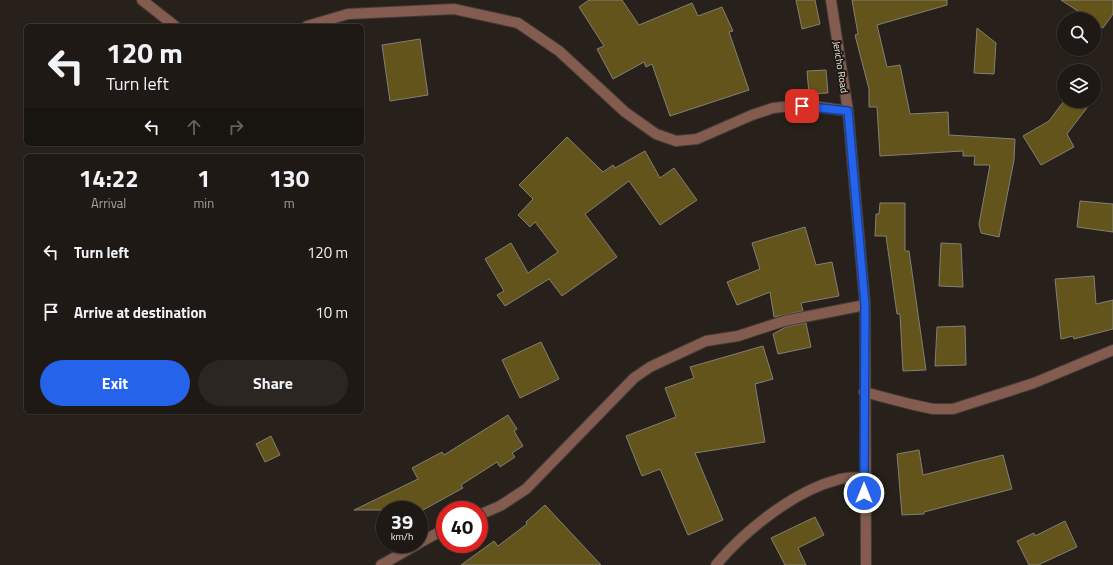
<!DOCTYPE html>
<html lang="en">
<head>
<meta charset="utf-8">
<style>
	:root { --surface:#1e1914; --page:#2b2622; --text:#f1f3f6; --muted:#a1a0a0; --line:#3c3834; --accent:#2563eb }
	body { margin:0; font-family:"Titillium Web",sans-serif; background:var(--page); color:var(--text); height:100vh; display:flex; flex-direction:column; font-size:15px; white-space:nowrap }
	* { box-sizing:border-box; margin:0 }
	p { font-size:13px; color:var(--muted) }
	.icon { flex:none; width:22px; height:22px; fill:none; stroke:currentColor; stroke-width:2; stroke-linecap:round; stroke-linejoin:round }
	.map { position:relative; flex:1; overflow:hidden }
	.side { position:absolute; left:24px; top:154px; width:340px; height:260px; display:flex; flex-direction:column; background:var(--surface); border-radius:6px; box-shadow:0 1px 3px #0004,0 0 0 1px var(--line) }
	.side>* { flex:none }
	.guide { position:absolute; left:24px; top:24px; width:340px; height:122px; border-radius:6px; box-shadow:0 1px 3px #0004,0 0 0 1px var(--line); background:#1e1914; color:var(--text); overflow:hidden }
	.tools { position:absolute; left:1057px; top:12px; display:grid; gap:8px }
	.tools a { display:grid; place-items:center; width:44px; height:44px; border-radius:50%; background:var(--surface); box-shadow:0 1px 3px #0004,0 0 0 1px var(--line); font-size:20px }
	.speed { position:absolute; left:376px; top:501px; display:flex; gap:8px; font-size:20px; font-weight:700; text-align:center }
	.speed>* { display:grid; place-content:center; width:52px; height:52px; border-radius:50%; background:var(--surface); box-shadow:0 1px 3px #0004,0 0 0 1px var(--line); line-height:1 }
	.speed small { font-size:10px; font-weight:400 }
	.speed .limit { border:6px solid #d22; background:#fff; color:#111 }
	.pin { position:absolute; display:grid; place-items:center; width:34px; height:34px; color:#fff; margin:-17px; border-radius:8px; box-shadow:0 2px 6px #0006 }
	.me { position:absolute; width:44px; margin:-22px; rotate:0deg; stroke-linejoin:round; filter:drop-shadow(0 0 3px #0008) }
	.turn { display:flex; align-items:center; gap:14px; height:84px; padding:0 16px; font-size:18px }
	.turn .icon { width:52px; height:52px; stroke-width:2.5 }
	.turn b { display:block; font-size:28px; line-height:34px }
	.lanes { display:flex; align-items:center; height:38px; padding:0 16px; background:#0003; justify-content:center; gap:20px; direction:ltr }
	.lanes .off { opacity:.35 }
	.eta { display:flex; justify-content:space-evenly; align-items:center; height:68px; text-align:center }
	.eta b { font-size:24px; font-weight:700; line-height:28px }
	.cta { display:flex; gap:8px; margin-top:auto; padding:8px 16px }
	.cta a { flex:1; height:46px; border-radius:24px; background:var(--accent); color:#fff; font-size:16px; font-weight:700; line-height:46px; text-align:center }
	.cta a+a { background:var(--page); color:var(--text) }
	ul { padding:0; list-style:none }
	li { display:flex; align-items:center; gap:12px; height:60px; padding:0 16px }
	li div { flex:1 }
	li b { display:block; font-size:15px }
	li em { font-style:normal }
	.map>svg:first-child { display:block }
	.building { fill:#63541b; stroke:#827f75 }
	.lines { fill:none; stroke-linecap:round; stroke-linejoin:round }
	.minor-casing { stroke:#433d37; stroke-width:12 }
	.tertiary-casing { stroke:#433d37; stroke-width:12 }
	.minor { stroke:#845c4f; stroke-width:10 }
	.tertiary { stroke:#845c4f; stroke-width:10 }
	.route-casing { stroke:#184099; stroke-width:10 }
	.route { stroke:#2563eb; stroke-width:7 }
	.labels { text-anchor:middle; stroke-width:4; stroke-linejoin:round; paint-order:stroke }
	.street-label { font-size:10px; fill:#ebe6e2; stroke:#1e1812 }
</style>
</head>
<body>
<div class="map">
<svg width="1113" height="565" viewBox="0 0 1113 565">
	<rect width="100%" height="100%" fill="#28211b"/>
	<g class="building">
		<path d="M 589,0 L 622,0 L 639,25 L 692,3 L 698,16 L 722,7 L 733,31 L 729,32 L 749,90 L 670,116 L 652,64 L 646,67 L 644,62 L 613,79 L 597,49 L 604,46 L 579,7 Z"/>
		<path d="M 796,0 L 815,0 L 820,24 L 802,29 Z"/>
		<path d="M 852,0 L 947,0 L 947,5 L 877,25 L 887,67 L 900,65 L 910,114 L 948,112 L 949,135 L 1015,139 L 1014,160 L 999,237 L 981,233 L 979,224 L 990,165 L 974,165 L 975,156 L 963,156 L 963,151 L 880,156 L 877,107 L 869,107 L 869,89 L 855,35 L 858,34 Z"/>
		<path d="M 1061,0 L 1113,0 L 1113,14 L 1103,28 L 1094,22 L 1094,19 L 1090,19 Z"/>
		<path d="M 977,28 L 996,43 L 994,74 L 974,73 Z"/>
		<path d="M 420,39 L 428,95 L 390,101 L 382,45 Z"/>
		<path d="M 826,70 L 828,93 L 809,94 L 807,71 Z"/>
		<path d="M 1064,101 L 1092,101 L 1067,134 L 1074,147 L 1041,165 L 1023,136 L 1049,121 Z"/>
		<path d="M 567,137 L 603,172 L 613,165 L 615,168 L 645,151 L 660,178 L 674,168 L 697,200 L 660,225 L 629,181 L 585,214 L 617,257 L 562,296 L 549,279 L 505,306 L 497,295 L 504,291 L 485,259 L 511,243 L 528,273 L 558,252 L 535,222 L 530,227 L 518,215 L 533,199 L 519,185 Z"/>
		<path d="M 1080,201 L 1113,204 L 1113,232 L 1077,227 Z"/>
		<path d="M 880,203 L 905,203 L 905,251 L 909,251 L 926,370 L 903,371 L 900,314 L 897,314 L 886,236 L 875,236 L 876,214 L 879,214 Z"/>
		<path d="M 805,227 L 816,265 L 832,262 L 839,296 L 801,303 L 803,311 L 774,317 L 770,292 L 737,305 L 727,282 L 760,269 L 752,243 Z"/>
		<path d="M 941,243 L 961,244 L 963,287 L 939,286 Z"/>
		<path d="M 1094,276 L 1096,304 L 1113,300 L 1113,329 L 1074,339 L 1073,336 L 1061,339 L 1055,279 Z"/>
		<path d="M 806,323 L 811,347 L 778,354 L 773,334 L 786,327 Z"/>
		<path d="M 965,326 L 966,365 L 935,366 L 937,327 Z"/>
		<path d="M 541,342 L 559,379 L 520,398 L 502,360 Z"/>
		<path d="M 763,346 L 773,379 L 755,384 L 765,442 L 695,453 L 723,520 L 688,535 L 660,469 L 642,476 L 626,436 L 676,417 L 665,388 L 694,378 L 690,367 Z"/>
		<path d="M 508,415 L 517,429 L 514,431 L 523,446 L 512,453 L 515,457 L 500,467 L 497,462 L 461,485 L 463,488 L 423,510 L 354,510 L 418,479 L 412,468 L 442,452 L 444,455 Z"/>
		<path d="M 271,436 L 280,455 L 265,462 L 256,444 Z"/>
		<path d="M 919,450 L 923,475 L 1003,455 L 1012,489 L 924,512 L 924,514 L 902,515 L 897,454 Z"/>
		<path d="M 545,505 L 601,565 L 461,565 L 494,541 L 498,546 L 527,524 L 526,522 Z"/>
		<path d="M 815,517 L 824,535 L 798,548 L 806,565 L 785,565 L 771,538 Z"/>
		<path d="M 1065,521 L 1077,547 L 1038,565 L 1029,565 L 1017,541 L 1034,533 L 1035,536 Z"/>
	</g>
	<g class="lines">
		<g class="minor-casing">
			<g id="minor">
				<path d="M 142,0 L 175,26"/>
				<path d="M 307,26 L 348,14 L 454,9 L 518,23 L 559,51 L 625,112 L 656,134 L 676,141 L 697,139 L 752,115 L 773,108 L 791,106 L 812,106 L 848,111"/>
				<path d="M 864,392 L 910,404 L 933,409 L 953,409 L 1034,383 L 1113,350"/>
				<path d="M 479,515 L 500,506 L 526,489 L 634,378 L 650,367 L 706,341 L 738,336 L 784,321 L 865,305"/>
				<path d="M 419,543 L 445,529"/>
				<path d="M 381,565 L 418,544"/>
				<path d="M 716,565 C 744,531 794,491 837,480 C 845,477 856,478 864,477"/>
			</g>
		</g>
		<g class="tertiary-casing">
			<path id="tertiary" d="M 831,0 L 848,111 L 865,305 L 866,565"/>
		</g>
		<use href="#minor" class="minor"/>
		<use href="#tertiary" class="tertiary"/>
	</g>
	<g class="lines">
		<g class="route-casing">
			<path id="route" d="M 802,106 L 848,111 L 865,305 L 864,493"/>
		</g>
		<use href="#route" class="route"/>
	</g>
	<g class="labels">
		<g class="street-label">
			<text transform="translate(841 67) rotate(81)" y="4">Jericho Road</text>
		</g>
	</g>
</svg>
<div class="tools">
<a><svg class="icon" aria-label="search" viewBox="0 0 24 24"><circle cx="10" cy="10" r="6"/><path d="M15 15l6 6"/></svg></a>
<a><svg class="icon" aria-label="layers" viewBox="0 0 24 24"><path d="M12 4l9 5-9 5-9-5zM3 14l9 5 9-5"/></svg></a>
</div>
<div class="speed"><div>39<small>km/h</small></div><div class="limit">40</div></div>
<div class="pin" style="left:802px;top:106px;background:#d93025"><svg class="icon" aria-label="arrive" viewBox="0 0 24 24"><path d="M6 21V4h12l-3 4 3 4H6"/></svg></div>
<svg class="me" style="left:864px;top:493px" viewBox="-20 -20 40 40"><circle r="17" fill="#2563eb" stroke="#fff" stroke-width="3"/><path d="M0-11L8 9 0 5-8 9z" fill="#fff"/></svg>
<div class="guide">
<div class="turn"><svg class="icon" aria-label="left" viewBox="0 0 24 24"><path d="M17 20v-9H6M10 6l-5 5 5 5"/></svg><div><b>120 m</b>Turn left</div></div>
<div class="lanes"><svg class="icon" aria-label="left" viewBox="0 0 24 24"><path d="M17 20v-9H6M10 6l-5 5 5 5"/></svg><svg class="icon off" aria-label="ahead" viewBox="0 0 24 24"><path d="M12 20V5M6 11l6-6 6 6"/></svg><svg class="icon off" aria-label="right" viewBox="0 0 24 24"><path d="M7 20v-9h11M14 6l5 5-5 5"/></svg></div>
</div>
<section class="side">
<div class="eta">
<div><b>14:22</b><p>Arrival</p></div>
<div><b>1</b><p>min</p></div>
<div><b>130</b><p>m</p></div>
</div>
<ul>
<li><svg class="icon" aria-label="left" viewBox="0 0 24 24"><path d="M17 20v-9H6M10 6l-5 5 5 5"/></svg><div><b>Turn left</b></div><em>120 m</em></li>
<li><svg class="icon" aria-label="arrive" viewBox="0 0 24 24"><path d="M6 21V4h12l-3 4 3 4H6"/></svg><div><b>Arrive at destination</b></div><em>10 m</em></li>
</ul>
<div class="cta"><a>Exit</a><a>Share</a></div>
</section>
</div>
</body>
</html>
